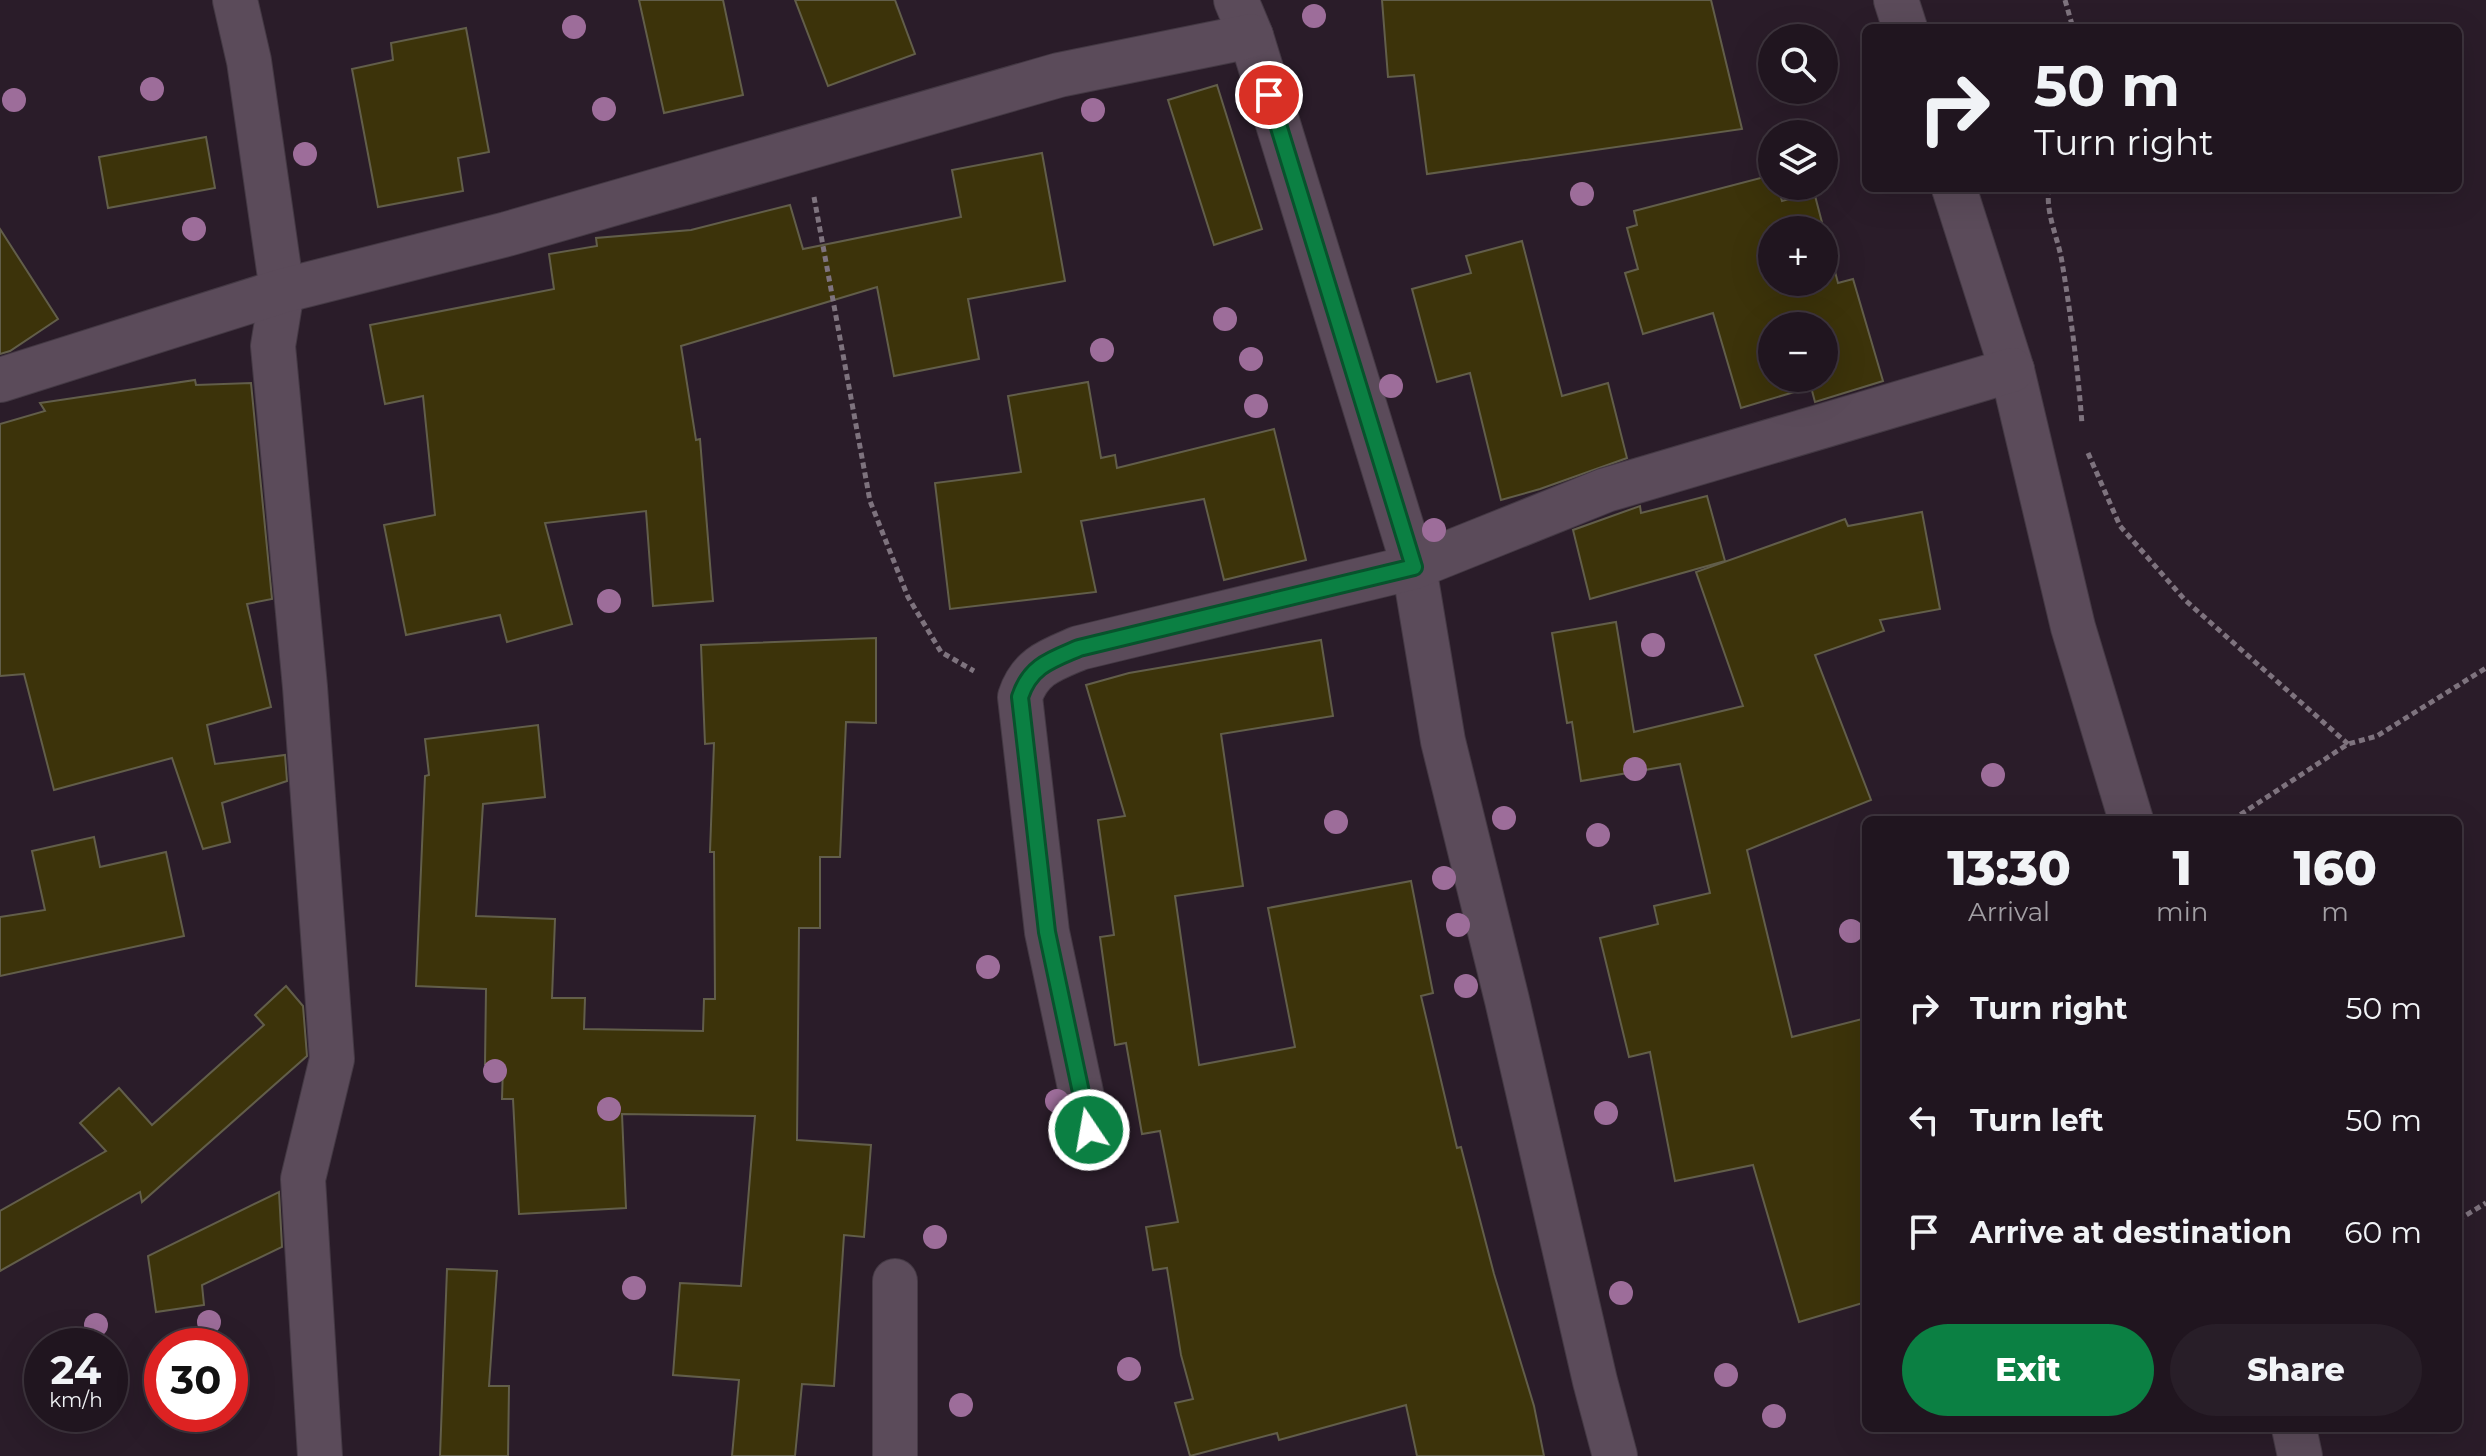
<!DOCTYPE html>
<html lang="en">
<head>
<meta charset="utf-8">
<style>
	:root { --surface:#20151f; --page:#281e28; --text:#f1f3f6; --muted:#a29fa4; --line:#3d343d; --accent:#0b8043 }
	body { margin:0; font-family:Montserrat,sans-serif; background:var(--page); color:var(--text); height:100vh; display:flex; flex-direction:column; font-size:30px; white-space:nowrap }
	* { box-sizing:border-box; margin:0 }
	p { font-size:26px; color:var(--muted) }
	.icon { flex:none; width:44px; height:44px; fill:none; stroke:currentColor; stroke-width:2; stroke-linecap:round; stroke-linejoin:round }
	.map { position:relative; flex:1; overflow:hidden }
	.details { position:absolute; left:1862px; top:816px; width:600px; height:616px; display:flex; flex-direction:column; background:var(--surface); border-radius:12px; box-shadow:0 8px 32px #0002,0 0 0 2px var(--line) }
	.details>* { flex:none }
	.hud { position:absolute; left:1862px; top:24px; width:600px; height:168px; border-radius:12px; box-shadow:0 8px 32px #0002,0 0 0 2px var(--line); background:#20151f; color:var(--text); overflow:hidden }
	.tools { position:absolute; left:1758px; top:24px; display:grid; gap:16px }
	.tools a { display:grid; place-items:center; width:80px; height:80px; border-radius:50%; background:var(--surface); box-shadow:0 8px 32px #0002,0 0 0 2px var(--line); font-size:40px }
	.speed { position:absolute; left:24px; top:1328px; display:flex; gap:16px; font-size:40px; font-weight:700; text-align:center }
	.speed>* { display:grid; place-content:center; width:104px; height:104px; border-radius:50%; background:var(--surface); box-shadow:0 8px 32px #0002,0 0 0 2px var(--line); line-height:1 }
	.speed small { font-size:20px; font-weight:400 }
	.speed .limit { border:12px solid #d22; background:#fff; color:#111 }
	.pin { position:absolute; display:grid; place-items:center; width:68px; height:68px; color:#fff; margin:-34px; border:4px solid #fff; border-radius:50%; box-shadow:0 2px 8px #0007 }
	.me { position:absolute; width:88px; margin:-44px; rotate:348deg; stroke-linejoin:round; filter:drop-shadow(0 0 6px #0008) }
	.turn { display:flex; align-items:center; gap:28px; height:168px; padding:0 40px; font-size:36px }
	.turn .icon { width:104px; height:104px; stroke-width:2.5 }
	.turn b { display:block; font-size:56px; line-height:68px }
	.eta { display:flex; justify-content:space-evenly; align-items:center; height:136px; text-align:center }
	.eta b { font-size:48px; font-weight:800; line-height:56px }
	.button { display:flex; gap:16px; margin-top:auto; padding:16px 40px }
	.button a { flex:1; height:92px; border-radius:48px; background:var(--accent); color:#fff; font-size:32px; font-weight:800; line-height:92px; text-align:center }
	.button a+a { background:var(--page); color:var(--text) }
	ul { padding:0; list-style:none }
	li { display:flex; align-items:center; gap:24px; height:112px; padding:0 40px }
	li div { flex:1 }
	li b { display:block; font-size:30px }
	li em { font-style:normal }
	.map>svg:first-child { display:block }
	.building { fill:#3c330a; stroke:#625e4a; stroke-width:2; fill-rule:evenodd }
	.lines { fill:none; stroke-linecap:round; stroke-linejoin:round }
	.street-casing { stroke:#443944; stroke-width:46 }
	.path { stroke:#7e737e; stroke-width:5; stroke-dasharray:6 4; stroke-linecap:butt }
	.street { stroke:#5b4b5a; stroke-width:44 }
	.tree { fill:#9d6d9a }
	.route-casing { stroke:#07532c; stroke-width:20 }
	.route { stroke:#0b8043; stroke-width:14 }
</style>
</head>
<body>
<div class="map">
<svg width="2486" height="1456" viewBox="0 0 2486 1456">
	<rect width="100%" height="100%" fill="#2a1c29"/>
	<g class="building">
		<path d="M 639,0 L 723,0 L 743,95 L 664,113 Z"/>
		<path d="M 795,0 L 895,0 L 915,54 L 828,86 Z"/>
		<path d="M 1382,0 L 1711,0 L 1742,129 L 1427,174 L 1414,75 L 1388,77 Z"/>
		<path d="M 466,28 L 489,152 L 458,158 L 463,191 L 378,207 L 352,69 L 393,60 L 391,43 Z"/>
		<path d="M 1217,85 L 1262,229 L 1214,245 L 1168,100 Z"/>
		<path d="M 206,137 L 215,188 L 108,208 L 99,157 Z"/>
		<path d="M 1042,153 L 1065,281 L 968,299 L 979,359 L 894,376 L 877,287 L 681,346 L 696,440 L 700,439 L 713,601 L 653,606 L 646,511 L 545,523 L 572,624 L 507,642 L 500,615 L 406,635 L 384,525 L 435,515 L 423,396 L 385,404 L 370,325 L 554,289 L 549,254 L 597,246 L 596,238 L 691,230 L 790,205 L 803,249 L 961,217 L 952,170 Z"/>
		<path d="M 1772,175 L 1772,186 L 1778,187 L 1782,201 L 1814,192 L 1824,230 L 1772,230 L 1772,282 L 1824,282 L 1824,230 L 1838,283 L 1853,279 L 1883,381 L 1815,402 L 1811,387 L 1741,408 L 1713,313 L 1643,334 L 1625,273 L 1638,269 L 1627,228 L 1637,225 L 1634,211 ZM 1772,326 L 1824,326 L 1824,378 L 1772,378 Z"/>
		<path d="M 0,229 L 58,319 L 10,351 L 0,354 Z"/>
		<path d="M 1522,241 L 1562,396 L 1608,383 L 1627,458 L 1540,489 L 1501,500 L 1470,373 L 1437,382 L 1412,289 L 1471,273 L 1466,256 Z"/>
		<path d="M 195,380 L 196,385 L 251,383 L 272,599 L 247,604 L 271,707 L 207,725 L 215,764 L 285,755 L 287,781 L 222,803 L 230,842 L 203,849 L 172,758 L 54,790 L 24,674 L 0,676 L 0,424 L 45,411 L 40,403 Z"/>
		<path d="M 1088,382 L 1101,458 L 1115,455 L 1117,468 L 1274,429 L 1306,560 L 1224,580 L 1204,499 L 1081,521 L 1096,592 L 950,609 L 935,483 L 1021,472 L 1008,396 Z"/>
		<path d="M 1707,496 L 1725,561 L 1590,599 L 1573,530 L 1640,506 L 1641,513 Z"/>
		<path d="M 1922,512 L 1940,609 L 1880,620 L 1884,631 L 1815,655 L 1871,800 L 1747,850 L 1792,1037 L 1866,1018 L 1866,1302 L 1799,1322 L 1753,1165 L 1675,1181 L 1650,1052 L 1629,1057 L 1600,938 L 1658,924 L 1654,906 L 1710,893 L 1680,764 L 1581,781 L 1572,722 L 1567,723 L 1552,633 L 1616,622 L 1634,732 L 1743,706 L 1696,572 L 1845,519 L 1848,526 Z"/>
		<path d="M 876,638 L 876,723 L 846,722 L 840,857 L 820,857 L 820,928 L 799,928 L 797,1140 L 871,1145 L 864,1237 L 844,1235 L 834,1386 L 802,1384 L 795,1456 L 732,1456 L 739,1380 L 673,1375 L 680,1283 L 741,1286 L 755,1116 L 622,1114 L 626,1208 L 519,1214 L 513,1099 L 502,1099 L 503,1065 L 485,1064 L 486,989 L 416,986 L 425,776 L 429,775 L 425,739 L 538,725 L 545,797 L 483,804 L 476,916 L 555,919 L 552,998 L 585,998 L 584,1029 L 703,1031 L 704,999 L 715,999 L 714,852 L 710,852 L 714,743 L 705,744 L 701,645 Z"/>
		<path d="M 1321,640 L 1333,716 L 1221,734 L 1243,886 L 1175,896 L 1199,1065 L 1295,1047 L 1268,908 L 1411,881 L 1433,993 L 1421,996 L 1457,1148 L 1461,1147 L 1494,1274 L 1534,1406 L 1544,1456 L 1417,1456 L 1406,1405 L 1279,1440 L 1277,1433 L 1190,1456 L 1175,1403 L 1193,1399 L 1181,1355 L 1167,1268 L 1153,1270 L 1146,1227 L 1178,1222 L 1160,1131 L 1142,1134 L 1126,1043 L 1115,1045 L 1100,937 L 1114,935 L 1098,820 L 1125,816 L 1086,685 L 1129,673 Z"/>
		<path d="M 94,837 L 100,867 L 166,852 L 184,936 L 0,976 L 0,917 L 45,910 L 32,851 Z"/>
		<path d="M 286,986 L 303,1006 L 307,1056 L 142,1202 L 140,1192 L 0,1271 L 0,1211 L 106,1151 L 80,1123 L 119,1088 L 152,1125 L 264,1025 L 255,1015 Z"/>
		<path d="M 279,1192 L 282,1247 L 202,1285 L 204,1305 L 156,1312 L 148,1256 Z"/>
		<path d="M 447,1269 L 497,1271 L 489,1386 L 509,1386 L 508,1456 L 440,1456 Z"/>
	</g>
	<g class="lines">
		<g class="street-casing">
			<g id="street">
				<path d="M 235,0 L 249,61 L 282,291 L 273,346 L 305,687 L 332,1059 L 303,1179 L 320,1456"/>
				<path d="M 1236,0 L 1251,36 L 1414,567 L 1443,741 L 1507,1000 L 1595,1381 L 1615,1456"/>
				<path d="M 1896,0 L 1905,28"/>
				<path d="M 1954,188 L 2012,370 L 2073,627 L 2131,820"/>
				<path d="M 0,380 L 282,291 L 507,234 L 1059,75 L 1251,36"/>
				<path d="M 1089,1130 L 1047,932 L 1020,697 C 1030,666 1051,660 1079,648 L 1414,567 L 1606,490 L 2012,370"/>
				<path d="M 2294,1428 L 2300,1456"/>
				<path d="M 895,1456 L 895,1281"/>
			</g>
		</g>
		<g class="path">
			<path d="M 2065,0 L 2073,28"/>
			<path d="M 2049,188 C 2045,213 2058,237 2062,262 C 2071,316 2078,370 2082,424"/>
			<path d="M 814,197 L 870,501 L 908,597 L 941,652 L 974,671"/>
			<path d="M 2088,453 L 2120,526 L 2185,600 L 2348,744"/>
			<path d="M 2232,820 L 2348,744 L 2377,736 L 2486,668"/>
			<path d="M 2458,1220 L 2486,1203"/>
		</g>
		<use href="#street" class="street"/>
	</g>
	<g class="tree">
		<circle cx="1314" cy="16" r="12"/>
		<circle cx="574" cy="27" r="12"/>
		<circle cx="152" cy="89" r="12"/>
		<circle cx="14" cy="100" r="12"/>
		<circle cx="604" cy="109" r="12"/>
		<circle cx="1093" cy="110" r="12"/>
		<circle cx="305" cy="154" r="12"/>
		<circle cx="1582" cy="194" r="12"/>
		<circle cx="194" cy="229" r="12"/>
		<circle cx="1225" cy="319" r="12"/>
		<circle cx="1102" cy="350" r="12"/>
		<circle cx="1251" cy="359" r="12"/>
		<circle cx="1391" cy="386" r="12"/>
		<circle cx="1256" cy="406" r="12"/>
		<circle cx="1434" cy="530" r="12"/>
		<circle cx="609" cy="601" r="12"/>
		<circle cx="1653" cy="645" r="12"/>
		<circle cx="1635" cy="769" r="12"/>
		<circle cx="1993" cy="775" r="12"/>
		<circle cx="1504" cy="818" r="12"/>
		<circle cx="1336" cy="822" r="12"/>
		<circle cx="1598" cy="835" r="12"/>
		<circle cx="1444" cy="878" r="12"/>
		<circle cx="1458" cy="925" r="12"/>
		<circle cx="1851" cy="931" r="12"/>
		<circle cx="988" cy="967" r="12"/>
		<circle cx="1466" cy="986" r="12"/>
		<circle cx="495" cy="1071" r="12"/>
		<circle cx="1057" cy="1101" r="12"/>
		<circle cx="609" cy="1109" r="12"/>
		<circle cx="1606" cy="1113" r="12"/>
		<circle cx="935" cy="1237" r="12"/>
		<circle cx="634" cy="1288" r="12"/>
		<circle cx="1621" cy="1293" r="12"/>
		<circle cx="209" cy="1322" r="12"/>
		<circle cx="96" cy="1325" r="12"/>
		<circle cx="1129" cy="1369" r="12"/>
		<circle cx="1726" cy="1375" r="12"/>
		<circle cx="961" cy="1405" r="12"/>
		<circle cx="1774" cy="1416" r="12"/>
	</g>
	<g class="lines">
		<g class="route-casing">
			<path id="route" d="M 1089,1130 L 1047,932 L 1020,697 C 1030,666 1051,660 1079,648 L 1414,567 L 1269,95"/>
		</g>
		<use href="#route" class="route"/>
	</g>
</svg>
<div class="tools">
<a><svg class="icon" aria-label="search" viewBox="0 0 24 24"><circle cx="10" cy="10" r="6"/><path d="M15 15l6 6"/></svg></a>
<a><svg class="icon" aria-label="layers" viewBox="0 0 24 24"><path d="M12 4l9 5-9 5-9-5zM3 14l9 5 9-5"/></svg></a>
<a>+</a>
<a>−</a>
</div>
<div class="speed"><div>24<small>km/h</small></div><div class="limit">30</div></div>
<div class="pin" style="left:1269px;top:95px;background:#d93025"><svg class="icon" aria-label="arrive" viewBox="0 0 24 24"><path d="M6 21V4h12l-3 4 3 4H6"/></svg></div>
<svg class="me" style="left:1089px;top:1130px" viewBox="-20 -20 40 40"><circle r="17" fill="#0b8043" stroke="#fff" stroke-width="3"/><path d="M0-11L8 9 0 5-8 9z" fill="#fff"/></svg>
<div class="hud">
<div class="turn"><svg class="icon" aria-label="right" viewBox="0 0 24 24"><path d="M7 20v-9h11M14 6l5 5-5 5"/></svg><div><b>50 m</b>Turn right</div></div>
</div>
<section class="details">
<div class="eta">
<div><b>13:30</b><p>Arrival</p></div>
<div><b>1</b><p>min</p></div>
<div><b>160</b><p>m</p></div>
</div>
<ul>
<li><svg class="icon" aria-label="right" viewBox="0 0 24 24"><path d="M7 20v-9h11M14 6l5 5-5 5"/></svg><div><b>Turn right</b></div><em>50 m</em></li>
<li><svg class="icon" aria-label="left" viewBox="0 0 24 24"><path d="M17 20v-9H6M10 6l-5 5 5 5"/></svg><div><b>Turn left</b></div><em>50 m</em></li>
<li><svg class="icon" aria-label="arrive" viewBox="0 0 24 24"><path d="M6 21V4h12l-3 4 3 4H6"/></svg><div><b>Arrive at destination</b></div><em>60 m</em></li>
</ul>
<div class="button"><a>Exit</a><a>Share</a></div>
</section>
</div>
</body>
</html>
